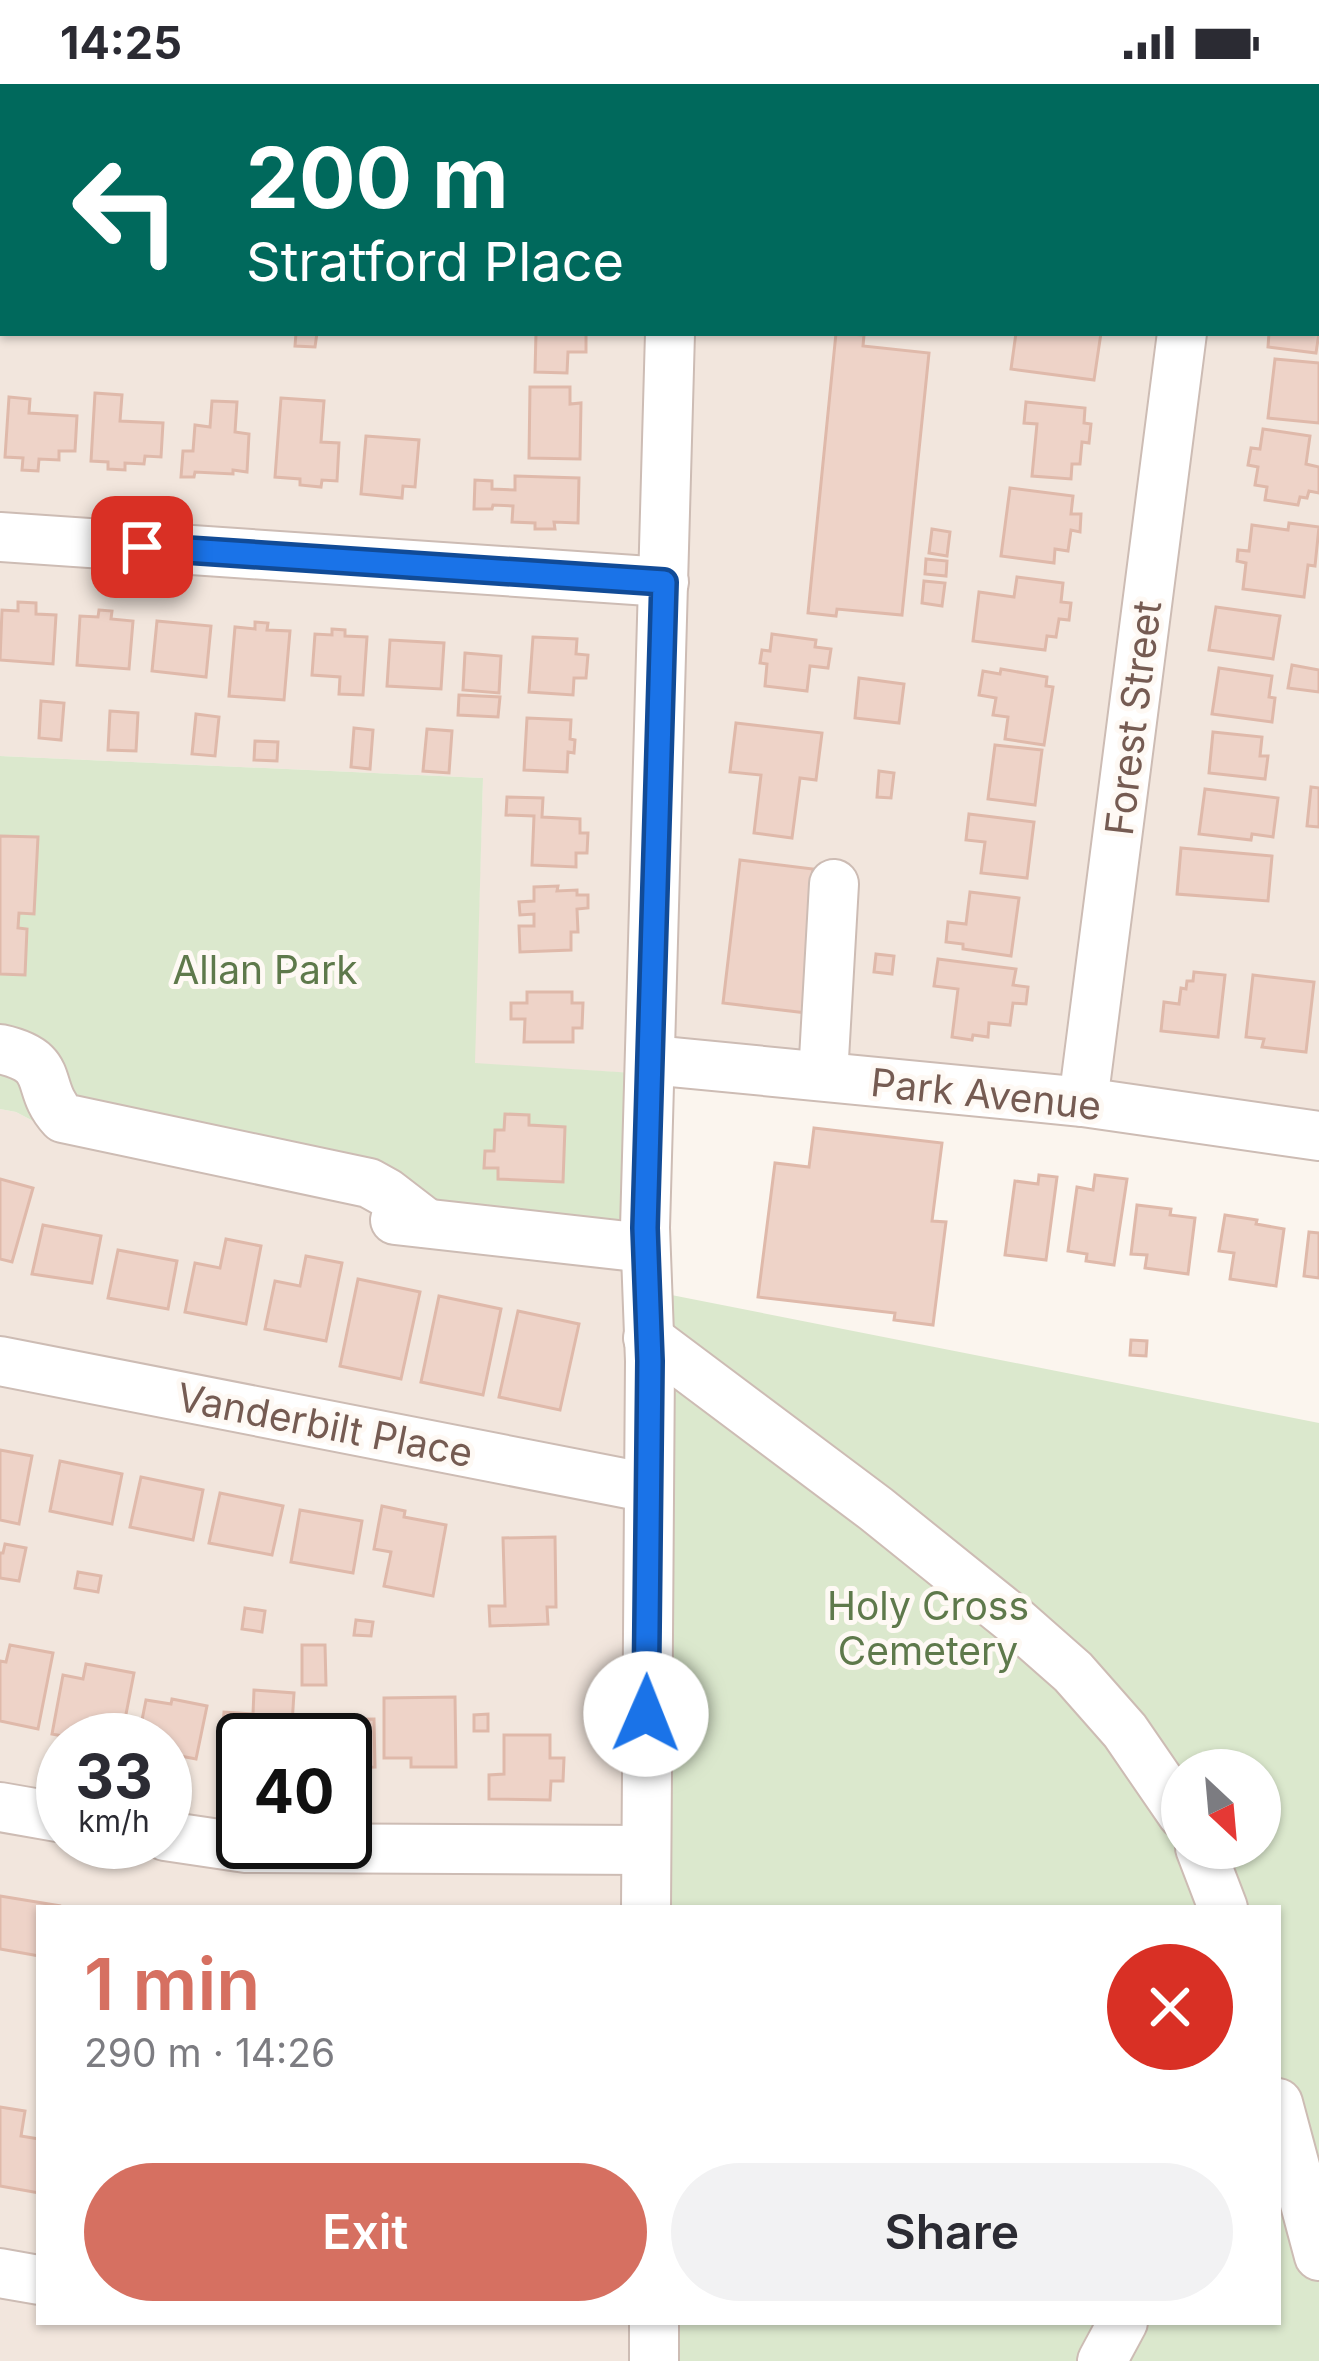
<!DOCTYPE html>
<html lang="en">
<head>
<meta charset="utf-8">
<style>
	:root { --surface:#fff; --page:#f2f2f3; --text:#2b2b33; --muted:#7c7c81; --accent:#d67061 }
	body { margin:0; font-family:Inter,sans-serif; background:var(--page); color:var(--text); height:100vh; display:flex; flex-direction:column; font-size:45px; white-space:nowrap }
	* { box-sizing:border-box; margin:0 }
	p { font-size:39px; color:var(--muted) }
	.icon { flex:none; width:66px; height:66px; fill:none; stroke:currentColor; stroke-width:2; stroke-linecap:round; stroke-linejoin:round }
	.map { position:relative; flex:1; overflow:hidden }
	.drawer { position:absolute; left:36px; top:1821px; width:1245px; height:420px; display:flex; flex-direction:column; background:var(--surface); border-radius:0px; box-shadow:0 3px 9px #0004 }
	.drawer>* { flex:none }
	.top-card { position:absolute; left:0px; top:0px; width:1320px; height:252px; box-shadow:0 3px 9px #0004; background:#00695c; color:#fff; overflow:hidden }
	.needle { width:78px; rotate:154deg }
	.buttons { position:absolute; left:1161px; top:1665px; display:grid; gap:24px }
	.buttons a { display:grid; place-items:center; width:120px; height:120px; border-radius:50%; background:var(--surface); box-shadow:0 3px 9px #0004; font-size:60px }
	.speed { position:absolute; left:36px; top:1629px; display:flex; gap:24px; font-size:60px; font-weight:700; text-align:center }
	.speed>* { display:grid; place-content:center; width:156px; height:156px; border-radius:50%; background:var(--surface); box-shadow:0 3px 9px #0004; line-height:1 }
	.speed small { font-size:30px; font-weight:400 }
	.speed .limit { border:6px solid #111; border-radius:18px; background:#fff; color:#111 }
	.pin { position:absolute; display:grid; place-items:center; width:102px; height:102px; color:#fff; margin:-51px; border-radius:24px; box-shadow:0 6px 18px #0006 }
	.me { position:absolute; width:132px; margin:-66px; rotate:1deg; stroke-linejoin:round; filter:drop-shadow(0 0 9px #0008) }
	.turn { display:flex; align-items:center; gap:42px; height:252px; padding:0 48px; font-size:54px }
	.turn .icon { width:156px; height:156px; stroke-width:2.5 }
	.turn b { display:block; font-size:84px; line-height:102px }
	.round { display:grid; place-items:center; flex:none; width:126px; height:126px; border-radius:63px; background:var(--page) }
	.head { display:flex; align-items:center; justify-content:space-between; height:204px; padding:0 48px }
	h1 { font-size:72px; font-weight:600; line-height:90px; color:var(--accent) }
	.primary-button { display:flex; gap:24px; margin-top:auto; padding:24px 48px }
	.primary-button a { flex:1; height:138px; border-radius:72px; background:var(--accent); color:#fff; font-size:48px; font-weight:600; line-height:138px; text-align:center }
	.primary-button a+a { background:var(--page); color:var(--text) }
	.status { display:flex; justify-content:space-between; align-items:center; height:84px; padding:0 60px; background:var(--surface); direction:ltr }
	.status svg { height:33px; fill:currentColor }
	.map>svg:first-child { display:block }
	.residential { fill:#f2e6dd; fill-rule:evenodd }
	.green { fill:#dbe8cd; fill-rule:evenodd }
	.building { fill:#eed3c8; stroke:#dfb9aa; stroke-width:3 }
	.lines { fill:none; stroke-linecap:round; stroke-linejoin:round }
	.minor-casing { stroke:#cdbcb4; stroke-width:52 }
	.minor { stroke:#fff; stroke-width:48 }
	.route-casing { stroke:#114b97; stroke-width:30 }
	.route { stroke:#1a73e8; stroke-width:21 }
	.labels { text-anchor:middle; stroke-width:10; stroke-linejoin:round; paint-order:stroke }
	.street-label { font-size:39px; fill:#755b52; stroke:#fef9f4 }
	.park-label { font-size:39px; fill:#5e794b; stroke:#fef9f4 }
</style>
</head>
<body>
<div class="status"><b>14:25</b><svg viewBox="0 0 49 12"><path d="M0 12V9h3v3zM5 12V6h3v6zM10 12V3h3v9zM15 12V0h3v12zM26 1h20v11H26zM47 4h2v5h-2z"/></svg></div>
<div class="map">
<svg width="1319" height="2277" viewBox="0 0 1319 2277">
	<rect width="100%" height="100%" fill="#fbf5ee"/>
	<g class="residential">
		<path d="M 0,0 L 1319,0 L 1319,1052 L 650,990 L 474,980 L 483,694 L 0,672 ZM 3,3 L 1317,3 L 1317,249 L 3,249 Z"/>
		<path d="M 0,1025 L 16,1028 L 52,1047 L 645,1144 L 646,1824 L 39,1824 L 39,2238 L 654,2238 L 654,2277 L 0,2277 ZM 63,1656 L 165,1656 L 165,1758 L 63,1758 ZM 243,1656 L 345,1656 L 345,1758 L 243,1758 Z"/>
	</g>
	<g class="green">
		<path d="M 0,672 L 483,694 L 475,979 L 650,990 L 645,1144 L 360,1115 L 52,1047 L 16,1028 L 0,1025 Z"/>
		<path d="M 646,1206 L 1319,1339 L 1319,2277 L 654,2277 L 654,2238 L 1278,2238 L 1278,1824 L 646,1824 ZM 1182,1686 L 1260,1686 L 1260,1764 L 1182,1764 Z"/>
	</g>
	<g class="building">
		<rect x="495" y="0" width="98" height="3"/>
		<path d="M 1058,0 L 1137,0 L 1137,3 L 1057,3 Z"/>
		<path d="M 1317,163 L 1319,249 L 1316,269 L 1268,263 L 1269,249 L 1317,249 Z"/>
		<path d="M 296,249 L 317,249 L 315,263 L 295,262 Z"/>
		<path d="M 536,249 L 586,249 L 586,268 L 568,268 L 567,289 L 535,288 Z"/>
		<path d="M 836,249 L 864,251 L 863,262 L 929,269 L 902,531 L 837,525 L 836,532 L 808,529 Z"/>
		<path d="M 1016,249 L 1101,249 L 1094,296 L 1011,285 Z"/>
		<path d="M 1275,275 L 1319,279 L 1319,339 L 1268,334 Z"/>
		<path d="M 530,303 L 570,303 L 570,320 L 581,319 L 580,375 L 529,374 Z"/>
		<path d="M 95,309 L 122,311 L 120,337 L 163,339 L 161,373 L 145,372 L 144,380 L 125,379 L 125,386 L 108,385 L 108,378 L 91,377 Z"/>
		<path d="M 9,313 L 30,315 L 29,329 L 77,332 L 75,367 L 59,367 L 59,376 L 39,375 L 38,387 L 22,386 L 23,374 L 5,373 Z"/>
		<path d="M 281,314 L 324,317 L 321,358 L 339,359 L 337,397 L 322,396 L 321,403 L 300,401 L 300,395 L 275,393 Z"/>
		<path d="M 212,317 L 237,318 L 235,348 L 249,350 L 247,388 L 233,386 L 233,390 L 195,388 L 194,393 L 181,393 L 183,367 L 193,367 L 195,341 L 210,343 Z"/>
		<path d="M 1026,318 L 1085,324 L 1084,339 L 1091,340 L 1089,359 L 1082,358 L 1080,380 L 1072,380 L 1071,395 L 1032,392 L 1037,340 L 1024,339 Z"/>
		<path d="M 1263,345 L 1310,352 L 1306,380 L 1319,383 L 1319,409 L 1309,407 L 1307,414 L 1300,413 L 1298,421 L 1265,416 L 1267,403 L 1255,401 L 1258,383 L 1248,381 L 1251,364 L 1260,365 Z"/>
		<path d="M 366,352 L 419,356 L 415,403 L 403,402 L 402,414 L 361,410 Z"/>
		<path d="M 515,392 L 579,394 L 578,439 L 554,438 L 555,445 L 535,445 L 535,439 L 512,438 L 513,422 L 493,421 L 492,425 L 474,425 L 475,396 L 492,397 L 492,405 L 515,406 Z"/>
		<path d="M 1010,404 L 1073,412 L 1071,430 L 1081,430 L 1080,448 L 1071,446 L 1068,467 L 1055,465 L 1054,479 L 1001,472 Z"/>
		<path d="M 1289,439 L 1319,443 L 1315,482 L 1308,481 L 1304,513 L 1243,505 L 1246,479 L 1237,477 L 1238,466 L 1249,467 L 1252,441 L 1288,446 Z"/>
		<path d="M 932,445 L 950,448 L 947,472 L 929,469 Z"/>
		<path d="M 926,475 L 947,477 L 946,492 L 925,490 Z"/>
		<path d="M 1017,493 L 1063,499 L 1061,518 L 1071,519 L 1069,536 L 1059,535 L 1056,553 L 1047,552 L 1045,566 L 973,557 L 979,508 L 1014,513 Z"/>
		<path d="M 924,497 L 945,499 L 942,522 L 922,519 Z"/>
		<path d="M 18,518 L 36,519 L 36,530 L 56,531 L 53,580 L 0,576 L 2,526 L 18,527 Z"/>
		<path d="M 1216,523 L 1280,532 L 1273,575 L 1209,566 Z"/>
		<path d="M 99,526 L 112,527 L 111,535 L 133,537 L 129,585 L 77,581 L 80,532 L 98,533 Z"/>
		<path d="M 157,537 L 211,542 L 206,593 L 152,587 Z"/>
		<path d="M 255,538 L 268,539 L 267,546 L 290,547 L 284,616 L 229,612 L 235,543 L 255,545 Z"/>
		<path d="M 332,545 L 345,546 L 345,552 L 367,553 L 363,611 L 339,610 L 340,593 L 312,591 L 315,550 L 332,551 Z"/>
		<path d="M 772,550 L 816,556 L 815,563 L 831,565 L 828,584 L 810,582 L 807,607 L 765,602 L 767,580 L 760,579 L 762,566 L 770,567 Z"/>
		<path d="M 533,553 L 577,555 L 576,570 L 588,571 L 586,594 L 574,594 L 573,611 L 529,608 Z"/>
		<path d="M 390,556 L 444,559 L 441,605 L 387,602 Z"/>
		<path d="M 465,569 L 501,572 L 499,609 L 463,606 Z"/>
		<path d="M 1292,581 L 1319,586 L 1319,608 L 1288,604 Z"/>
		<path d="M 1219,584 L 1272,592 L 1269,613 L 1275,614 L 1272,638 L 1212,630 Z"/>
		<path d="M 1001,585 L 1047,593 L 1046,602 L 1053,603 L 1044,661 L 1005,655 L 1008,633 L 993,631 L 996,614 L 979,611 L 983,587 L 1000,590 Z"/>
		<path d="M 859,594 L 904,600 L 899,639 L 855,634 Z"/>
		<path d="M 459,611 L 500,613 L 498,633 L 458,631 Z"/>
		<path d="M 41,617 L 64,619 L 61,656 L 39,654 Z"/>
		<path d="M 110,627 L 138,629 L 136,667 L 108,666 Z"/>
		<path d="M 196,630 L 219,633 L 215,672 L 192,670 Z"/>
		<path d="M 527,634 L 571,636 L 570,655 L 575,656 L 574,669 L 568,668 L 567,688 L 524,686 Z"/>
		<path d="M 736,639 L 822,649 L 816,696 L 800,694 L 792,754 L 754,749 L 761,691 L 730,688 Z"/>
		<path d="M 354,644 L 373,646 L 370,685 L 351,683 Z"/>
		<path d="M 427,645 L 452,647 L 449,689 L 423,687 Z"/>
		<path d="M 1213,648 L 1262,653 L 1260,672 L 1268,672 L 1265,695 L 1209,689 Z"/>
		<path d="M 255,657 L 278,658 L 277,677 L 254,676 Z"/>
		<path d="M 995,661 L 1042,666 L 1035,721 L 988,715 Z"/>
		<path d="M 879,687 L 894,689 L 891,714 L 877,713 Z"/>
		<path d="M 1311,703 L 1319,704 L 1319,743 L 1307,742 Z"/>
		<path d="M 1205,705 L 1278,714 L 1273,753 L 1252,750 L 1251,756 L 1199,750 Z"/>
		<path d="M 507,713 L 543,714 L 542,733 L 580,735 L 580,749 L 588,749 L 587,769 L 576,769 L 576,783 L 532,781 L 534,732 L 506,731 Z"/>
		<path d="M 969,730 L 1034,738 L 1027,794 L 981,789 L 985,758 L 966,756 Z"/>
		<path d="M 0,752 L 38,753 L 34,830 L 19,829 L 18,844 L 27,845 L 25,891 L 0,890 Z"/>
		<path d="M 1181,764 L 1272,772 L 1268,817 L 1177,810 Z"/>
		<path d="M 740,776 L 813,785 L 809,818 L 807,929 L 723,919 Z"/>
		<path d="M 558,802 L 557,807 L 577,806 L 577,811 L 588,811 L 588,824 L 577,825 L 578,848 L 571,848 L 571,866 L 520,868 L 519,842 L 534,842 L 534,830 L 520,831 L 519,818 L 534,817 L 534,803 Z"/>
		<path d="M 970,808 L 1019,814 L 1011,872 L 963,865 L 963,860 L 946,858 L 948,838 L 966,840 Z"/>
		<path d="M 876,870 L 894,872 L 892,890 L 874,888 Z"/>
		<path d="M 938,875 L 1016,885 L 1013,901 L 1028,903 L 1026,920 L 1013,919 L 1010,941 L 989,939 L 988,953 L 973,951 L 972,956 L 952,953 L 958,905 L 934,902 Z"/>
		<path d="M 1194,888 L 1225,891 L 1218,953 L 1161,947 L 1164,918 L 1179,920 L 1181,904 L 1186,905 L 1187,897 L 1193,897 Z"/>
		<path d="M 1253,891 L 1314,898 L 1306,968 L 1262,963 L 1264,955 L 1246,953 Z"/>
		<path d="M 527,908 L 572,908 L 572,919 L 583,919 L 582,944 L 573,944 L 573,958 L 524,958 L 525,935 L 511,935 L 511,919 L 527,919 Z"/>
		<path d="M 505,1030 L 529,1031 L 529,1041 L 565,1043 L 563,1098 L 498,1095 L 498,1084 L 484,1084 L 485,1067 L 494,1067 L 495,1046 L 504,1046 Z"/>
		<path d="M 814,1044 L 942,1059 L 932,1137 L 946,1138 L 933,1241 L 894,1236 L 895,1229 L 758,1213 L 775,1079 L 809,1083 Z"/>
		<path d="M 1039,1091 L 1057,1093 L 1046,1176 L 1005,1171 L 1015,1097 L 1038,1100 Z"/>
		<path d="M 1095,1091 L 1127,1095 L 1114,1181 L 1086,1177 L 1087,1170 L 1068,1167 L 1077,1103 L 1093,1106 Z"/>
		<path d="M 0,1095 L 33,1104 L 12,1178 L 0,1175 Z"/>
		<path d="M 1137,1121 L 1171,1125 L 1170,1131 L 1195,1134 L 1188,1190 L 1145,1184 L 1147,1171 L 1131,1170 Z"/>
		<path d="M 1225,1131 L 1257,1136 L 1256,1140 L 1284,1145 L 1276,1202 L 1230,1195 L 1234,1169 L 1219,1167 Z"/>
		<path d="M 43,1141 L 101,1152 L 92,1199 L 32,1190 Z"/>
		<path d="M 1309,1148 L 1319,1149 L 1319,1194 L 1304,1192 Z"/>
		<path d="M 226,1155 L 261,1162 L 246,1240 L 185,1228 L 195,1179 L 220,1184 Z"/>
		<path d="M 118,1166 L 177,1177 L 168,1225 L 108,1214 Z"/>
		<path d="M 306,1172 L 342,1179 L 326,1257 L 265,1245 L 275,1197 L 300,1202 Z"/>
		<path d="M 358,1195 L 420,1208 L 401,1295 L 340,1282 Z"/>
		<path d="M 439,1212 L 501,1225 L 483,1311 L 421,1298 Z"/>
		<path d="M 518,1227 L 579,1240 L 560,1326 L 499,1313 Z"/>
		<path d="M 1131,1256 L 1147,1257 L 1146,1272 L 1130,1271 Z"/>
		<path d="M 0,1366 L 32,1372 L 19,1440 L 0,1436 Z"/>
		<path d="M 60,1377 L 122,1390 L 112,1440 L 50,1427 Z"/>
		<path d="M 141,1393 L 203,1406 L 193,1456 L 130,1443 Z"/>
		<path d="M 220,1409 L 283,1422 L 272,1471 L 209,1459 Z"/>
		<path d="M 382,1422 L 405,1427 L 404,1433 L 446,1441 L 433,1512 L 384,1502 L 391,1468 L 374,1465 Z"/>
		<path d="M 300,1426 L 362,1437 L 353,1489 L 291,1478 Z"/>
		<path d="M 555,1453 L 556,1523 L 547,1523 L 548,1540 L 490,1542 L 489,1522 L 505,1522 L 503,1454 Z"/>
		<path d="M 5,1460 L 26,1464 L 19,1497 L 0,1494 L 0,1469 L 3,1469 Z"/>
		<path d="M 78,1488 L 101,1492 L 98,1508 L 75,1504 Z"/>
		<path d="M 245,1524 L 265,1527 L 262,1548 L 242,1545 Z"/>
		<path d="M 356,1536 L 373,1538 L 371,1552 L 354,1551 Z"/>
		<path d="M 10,1561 L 53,1569 L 38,1645 L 0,1637 L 0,1577 L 6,1578 Z"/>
		<path d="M 302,1561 L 325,1561 L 326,1601 L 302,1601 Z"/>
		<path d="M 86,1580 L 134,1589 L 121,1656 L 84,1656 L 52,1650 L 63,1591 L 83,1595 Z"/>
		<path d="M 254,1606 L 294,1609 L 291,1656 L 243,1656 L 243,1682 L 220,1680 L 224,1628 L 253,1630 Z"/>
		<path d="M 455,1613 L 456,1683 L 411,1683 L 411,1674 L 384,1674 L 384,1614 Z"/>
		<path d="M 172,1615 L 207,1622 L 196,1675 L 165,1669 L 165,1656 L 138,1656 L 146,1616 L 171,1620 Z"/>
		<path d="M 488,1630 L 488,1647 L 474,1647 L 474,1631 Z"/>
		<path d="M 374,1635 L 375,1683 L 345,1684 L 345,1656 L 315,1656 L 315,1636 Z"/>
		<path d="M 504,1651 L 550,1651 L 550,1674 L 564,1674 L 563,1697 L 551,1697 L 550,1716 L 489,1715 L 489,1691 L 504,1690 Z"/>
		<path d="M 0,1812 L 61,1822 L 39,1824 L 39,1872 L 0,1865 Z"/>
		<path d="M 0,2023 L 25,2027 L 21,2052 L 39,2055 L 39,2109 L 0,2102 Z"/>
	</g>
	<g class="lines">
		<g class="minor-casing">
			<g id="minor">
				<path d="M 677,3 L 677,0"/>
				<path d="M 1214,3 L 1214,0"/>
				<path d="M 0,37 L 3,37"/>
				<path d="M 0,453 L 664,498"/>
				<path d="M 0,965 C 59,978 33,1002 63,1034 L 369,1099 L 387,1109 L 426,1139"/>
				<path d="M 651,976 L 1083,1018 L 1319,1052"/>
				<path d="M 823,992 L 834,800"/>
				<path d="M 1083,1018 L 1182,249"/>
				<path d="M 395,1136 L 645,1164"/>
				<path d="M 648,1254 L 876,1425 L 1014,1536 L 1073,1588 L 1125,1647 L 1182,1730"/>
				<path d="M 0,1277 L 649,1404"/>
				<path d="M 0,1723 L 63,1734"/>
				<path d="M 165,1752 L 246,1764 L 645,1766"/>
				<path d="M 1200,1764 L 1223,1824"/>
				<path d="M 646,1824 L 650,1277 L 645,1144 L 670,249"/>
				<path d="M 1278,2019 L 1319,2172"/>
				<path d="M 0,2189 L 39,2196"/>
				<path d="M 654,2277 L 654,2238"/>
				<path d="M 1102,2277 L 1123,2238"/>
			</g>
		</g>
		<use href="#minor" class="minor"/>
	</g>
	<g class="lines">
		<g class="route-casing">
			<path id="route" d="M 142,463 L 664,498 L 645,1144 L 650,1277 L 646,1630"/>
		</g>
		<use href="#route" class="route"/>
	</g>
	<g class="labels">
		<g class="street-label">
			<text transform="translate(1133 634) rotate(-83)" y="14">Forest Street</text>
			<text transform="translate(986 1010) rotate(6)" y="14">Park Avenue</text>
			<text transform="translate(325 1341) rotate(11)" y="14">Vanderbilt Place</text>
		</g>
		<g class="park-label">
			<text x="265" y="900">Allan Park</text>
			<text x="928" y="1536">Holy Cross<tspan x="928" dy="45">Cemetery</tspan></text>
		</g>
	</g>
</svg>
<div class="buttons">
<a><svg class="needle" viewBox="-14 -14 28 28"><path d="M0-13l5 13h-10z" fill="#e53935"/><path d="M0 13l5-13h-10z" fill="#7c7c81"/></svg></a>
</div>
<div class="speed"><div>33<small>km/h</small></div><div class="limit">40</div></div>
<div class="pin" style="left:142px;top:463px;background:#d93025"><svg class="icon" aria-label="arrive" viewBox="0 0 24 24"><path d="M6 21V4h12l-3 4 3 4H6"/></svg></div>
<svg class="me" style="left:646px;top:1630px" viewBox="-20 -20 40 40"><circle r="19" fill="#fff"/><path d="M0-13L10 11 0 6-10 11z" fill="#1a73e8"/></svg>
<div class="top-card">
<div class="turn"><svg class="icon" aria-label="left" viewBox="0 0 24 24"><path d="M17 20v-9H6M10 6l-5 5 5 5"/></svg><div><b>200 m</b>Stratford Place</div></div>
</div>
<section class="drawer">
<div class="head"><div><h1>1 min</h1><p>290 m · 14:26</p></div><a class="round" style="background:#d93025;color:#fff"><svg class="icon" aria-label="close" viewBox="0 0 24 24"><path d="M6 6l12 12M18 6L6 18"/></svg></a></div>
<div class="primary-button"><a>Exit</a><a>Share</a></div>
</section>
</div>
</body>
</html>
